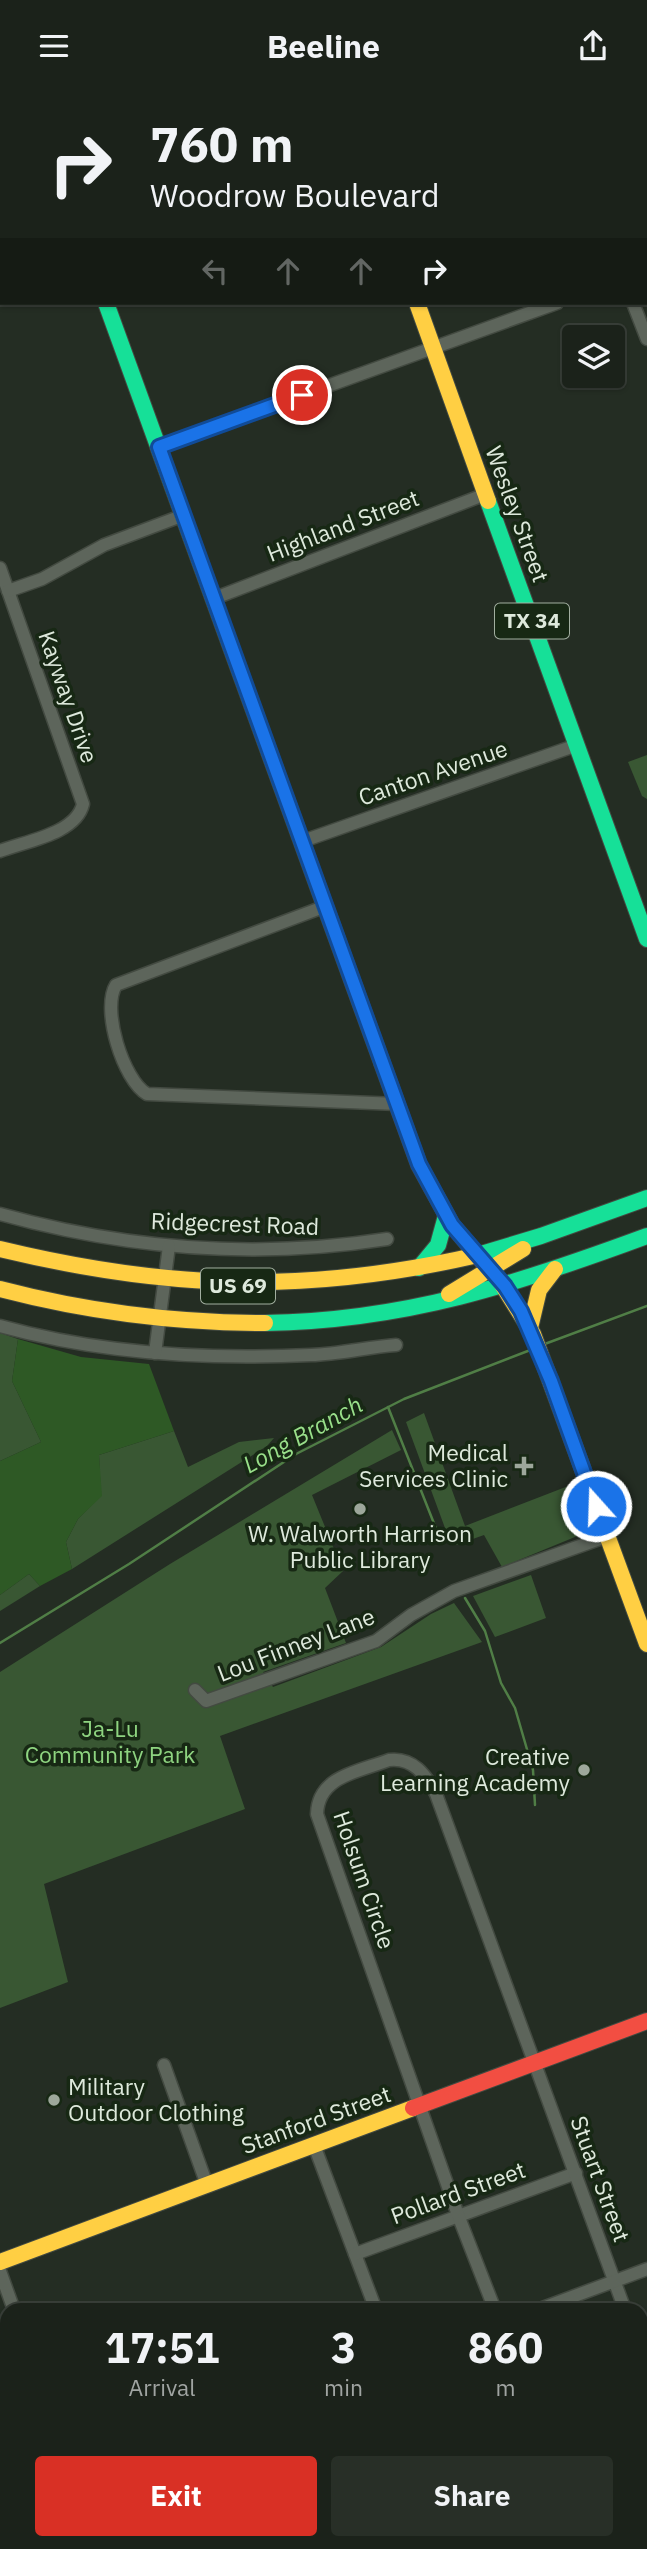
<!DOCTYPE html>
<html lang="en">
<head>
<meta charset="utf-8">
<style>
	:root { --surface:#1b221a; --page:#282f27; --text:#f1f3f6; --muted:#a0a4a2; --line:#393f39; --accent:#d93025 }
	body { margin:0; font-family:"IBM Plex Sans",sans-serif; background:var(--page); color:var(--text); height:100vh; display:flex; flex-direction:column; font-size:26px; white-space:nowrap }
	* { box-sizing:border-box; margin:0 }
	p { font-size:23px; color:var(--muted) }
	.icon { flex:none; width:38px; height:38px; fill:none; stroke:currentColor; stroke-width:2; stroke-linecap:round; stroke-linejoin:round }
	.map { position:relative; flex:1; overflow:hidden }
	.drawer { position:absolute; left:0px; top:2212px; width:648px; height:247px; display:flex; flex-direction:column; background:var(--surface); border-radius:21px 21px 0 0; box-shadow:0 2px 5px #0004,0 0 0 2px var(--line) }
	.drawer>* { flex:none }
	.top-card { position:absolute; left:0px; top:0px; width:648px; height:214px; box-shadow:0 2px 5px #0004,0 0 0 2px var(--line); background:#1b221a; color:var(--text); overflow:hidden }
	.tools { position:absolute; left:562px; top:234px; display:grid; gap:14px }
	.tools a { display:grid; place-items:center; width:63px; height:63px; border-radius:7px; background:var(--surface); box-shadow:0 2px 5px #0004,0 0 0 2px var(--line); font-size:35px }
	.pin { position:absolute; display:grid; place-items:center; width:60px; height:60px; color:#fff; margin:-30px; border:4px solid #fff; border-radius:50%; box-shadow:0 2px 7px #0007 }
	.me { position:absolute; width:77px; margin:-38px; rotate:340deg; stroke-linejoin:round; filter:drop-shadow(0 0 5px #0008) }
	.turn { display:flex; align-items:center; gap:24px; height:147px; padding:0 35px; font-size:32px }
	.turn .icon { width:91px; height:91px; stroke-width:2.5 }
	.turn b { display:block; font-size:49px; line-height:60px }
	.lanes { display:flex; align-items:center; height:66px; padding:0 35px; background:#0003; justify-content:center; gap:35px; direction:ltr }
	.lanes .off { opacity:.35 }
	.eta { display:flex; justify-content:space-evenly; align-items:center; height:119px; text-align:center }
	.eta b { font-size:42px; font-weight:800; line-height:49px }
	.primary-button { display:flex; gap:14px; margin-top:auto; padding:14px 35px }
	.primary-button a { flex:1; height:80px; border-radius:7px; background:var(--accent); color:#fff; font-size:28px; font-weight:800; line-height:80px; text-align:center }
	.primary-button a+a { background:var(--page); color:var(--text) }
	header { display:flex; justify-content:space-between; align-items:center; height:91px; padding:0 35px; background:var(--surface); font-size:32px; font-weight:800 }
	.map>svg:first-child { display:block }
	.green { fill:#395733 }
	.forest { fill:#2e5925 }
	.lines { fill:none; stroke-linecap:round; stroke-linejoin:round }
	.stream { stroke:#507e46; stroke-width:2.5 }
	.street-casing { stroke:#434a41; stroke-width:15 }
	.fast-casing { stroke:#434a41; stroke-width:18 }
	.slow-casing { stroke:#434a41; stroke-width:18 }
	.jam-casing { stroke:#434a41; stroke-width:18 }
	.street { stroke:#5d655b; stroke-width:12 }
	.fast { stroke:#16e098; stroke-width:16 }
	.slow { stroke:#ffcf43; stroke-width:16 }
	.jam { stroke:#f24e42; stroke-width:16 }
	.route-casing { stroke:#114b97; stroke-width:18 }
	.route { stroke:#1a73e8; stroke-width:12 }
	.poi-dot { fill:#9da79b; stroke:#172814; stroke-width:2.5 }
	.labels { text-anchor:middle; stroke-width:7; stroke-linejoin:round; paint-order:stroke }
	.shield { fill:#172814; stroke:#a2afa0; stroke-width:2 }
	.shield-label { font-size:21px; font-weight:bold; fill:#dee9dc }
	.street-label { font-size:23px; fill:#dee9dc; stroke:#172814 }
	.poi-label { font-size:23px; fill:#dee9dc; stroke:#172814; text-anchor:end }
	.park-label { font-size:23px; fill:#8ed480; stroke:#172814 }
	.water-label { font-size:24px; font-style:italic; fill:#99df8a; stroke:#172814 }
</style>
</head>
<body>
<header><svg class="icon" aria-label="menu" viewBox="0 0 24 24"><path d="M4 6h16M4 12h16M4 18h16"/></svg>Beeline<svg class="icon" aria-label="share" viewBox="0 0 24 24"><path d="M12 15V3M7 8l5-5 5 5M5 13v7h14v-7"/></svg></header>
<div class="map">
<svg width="647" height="2458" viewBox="0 0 647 2458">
	<rect width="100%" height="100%" fill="#242d23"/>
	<g class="green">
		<path d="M 647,664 L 647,708 L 642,705 L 628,671 Z"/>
		<path d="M 0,1242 L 18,1248 L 12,1290 L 41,1351 L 0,1370 Z"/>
		<path d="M 424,1322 L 465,1435 L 576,1392 L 592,1439 L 502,1476 L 484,1444 L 456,1454 L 445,1437 L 406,1331 Z"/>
		<path d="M 392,1339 L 401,1359 L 312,1404 L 343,1480 L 325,1497 L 346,1552 L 263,1581 L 273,1596 L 381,1556 L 431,1523 L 454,1512 L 482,1551 L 220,1645 L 245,1718 L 44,1793 L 68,1891 L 0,1917 L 0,1581 L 170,1473 Z"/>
		<path d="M 174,1340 L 188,1376 L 239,1351 L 274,1347 L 267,1355 L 72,1478 L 66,1451 L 78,1428 L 101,1405 L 99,1364 Z"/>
		<path d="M 29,1483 L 40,1495 L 0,1520 L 0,1504 Z"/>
		<path d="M 531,1484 L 546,1527 L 495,1546 L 473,1505 Z"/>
	</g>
	<path class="forest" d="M 18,1248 L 81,1266 L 149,1273 L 174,1340 L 99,1364 L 102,1405 L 78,1428 L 66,1451 L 72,1478 L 40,1495 L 29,1483 L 0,1504 L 0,1370 L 41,1351 L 12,1290 Z"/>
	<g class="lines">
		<g class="stream">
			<path d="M 542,1254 L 647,1215"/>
			<path d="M 388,1316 L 435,1435 L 445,1450"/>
			<path d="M 465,1507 L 485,1540 L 501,1592 L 515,1617 L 533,1679 L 535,1714"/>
			<path d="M 0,1552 L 129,1473 L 296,1363 L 404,1308 L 533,1258"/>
		</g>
		<g class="street-casing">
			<g id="street">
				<path d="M 558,0 L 559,2"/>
				<path d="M 535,2 L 540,0"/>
				<path d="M 646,179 L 647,179"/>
				<path d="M 633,212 L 647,248"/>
				<path d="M 159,356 L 557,212"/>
				<path d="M 0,477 L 83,713 C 76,743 26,750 0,760"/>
				<path d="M 8,500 L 42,488 L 104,454 L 184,424"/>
				<path d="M 215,507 L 486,403"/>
				<path d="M 303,750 L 577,654"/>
				<path d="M 326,815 L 116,894 C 101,918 123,989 147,1003 L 398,1013"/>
				<path d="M 0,1123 C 126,1158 258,1168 387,1148"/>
				<path d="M 0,1235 C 101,1263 207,1269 311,1264 C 340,1263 368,1256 396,1254"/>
				<path d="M 155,1262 L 169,1155"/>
				<path d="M 195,1599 L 206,1610 L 376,1550 L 411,1524 L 454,1500 L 608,1445"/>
				<path d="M 164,1974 L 207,2094"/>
				<path d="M 314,2054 L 376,2219"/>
				<path d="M 355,2163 L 576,2082"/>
				<path d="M 0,2180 L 14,2219"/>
				<path d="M 495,2219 L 458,2124 L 317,1723 C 318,1685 358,1681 389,1669 C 413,1666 426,1684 436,1703 L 625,2219"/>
				<path d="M 537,2219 L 647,2178"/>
				<path d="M 640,2263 L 647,2282"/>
				<path d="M 640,2307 L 647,2304"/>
				<path d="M 99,2452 L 101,2458"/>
				<path d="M 460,2452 L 462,2458"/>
				<path d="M 576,2452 L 577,2458"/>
				<path d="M 119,2458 L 140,2452"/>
			</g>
		</g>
		<g class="fast-casing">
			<g id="fast">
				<path d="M 29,0 L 29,2"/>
				<path d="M 106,212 L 382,972"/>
				<path d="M 488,410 L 647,848"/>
				<path d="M 478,1164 L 541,1145 L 647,1107"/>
				<path d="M 419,1177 L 438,1154 L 446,1125"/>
				<path d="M 265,1232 C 405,1230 517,1193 647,1145"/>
			</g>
		</g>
		<g class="slow-casing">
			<g id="slow">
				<path d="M 417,212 L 488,410"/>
				<path d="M 0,1158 C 169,1199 308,1203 478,1164"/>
				<path d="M 498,1187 L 533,1243 L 647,1553"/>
				<path d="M 0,1198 C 88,1221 174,1232 265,1232"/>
				<path d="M 449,1203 L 523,1158"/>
				<path d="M 530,1237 L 539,1199 L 555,1178"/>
				<path d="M 0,2171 L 413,2017"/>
			</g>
		</g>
		<g class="jam-casing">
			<g id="jam">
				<path d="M 340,0 L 340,2"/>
				<path d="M 382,972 L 419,1074 L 452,1134 L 483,1171"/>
				<path d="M 413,2017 L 647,1930"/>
			</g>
		</g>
		<use href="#street" class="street"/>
		<use href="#fast" class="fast"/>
		<use href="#slow" class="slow"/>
		<use href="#jam" class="jam"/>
	</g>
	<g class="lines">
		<g class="route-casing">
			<path id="route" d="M 302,304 L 159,356 L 419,1073 L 452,1134 L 505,1195 L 521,1220 L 551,1290 L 596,1415"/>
		</g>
		<use href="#route" class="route"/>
	</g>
	<g class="poi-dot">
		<path d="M520.5 1364.5h7v7h7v7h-7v7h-7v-7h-7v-7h7z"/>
		<circle cx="360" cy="1418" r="7"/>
		<circle cx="584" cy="1679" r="7"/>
		<circle cx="54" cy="2009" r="7"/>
	</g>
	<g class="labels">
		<g class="shield">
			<rect x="495" y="512.5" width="74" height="35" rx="5"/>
			<rect x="201" y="1177.5" width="74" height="35" rx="5"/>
		</g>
		<g class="shield-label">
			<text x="532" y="537">TX 34</text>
			<text x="238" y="1202">US 69</text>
		</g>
		<g class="street-label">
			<text transform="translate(517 423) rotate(70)" y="8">Wesley Street</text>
			<text transform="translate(343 435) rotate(-21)" y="8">Highland Street</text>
			<text transform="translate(68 606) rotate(71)" y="8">Kayway Drive</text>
			<text transform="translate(433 682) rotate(-19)" y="8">Canton Avenue</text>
			<text transform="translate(235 1133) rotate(2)" y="8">Ridgecrest Road</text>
			<text transform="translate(296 1554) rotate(-21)" y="8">Lou Finney Lane</text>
			<text transform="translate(364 1789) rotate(71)" y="8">Holsum Circle</text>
			<text transform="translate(316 2029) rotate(-20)" y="8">Stanford Street</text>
			<text transform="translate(600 2088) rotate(70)" y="8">Stuart Street</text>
			<text transform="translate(458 2102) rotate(-20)" y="8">Pollard Street</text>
		</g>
		<g class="poi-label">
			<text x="508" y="1370">Medical<tspan x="508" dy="26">Services Clinic</tspan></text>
			<text x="360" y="1451" text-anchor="middle">W. Walworth Harrison<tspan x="360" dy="26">Public Library</tspan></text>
			<text x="570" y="1674">Creative<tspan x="570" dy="26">Learning Academy</tspan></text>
			<text x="68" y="2004" text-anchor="start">Military<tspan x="68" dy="26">Outdoor Clothing</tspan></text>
		</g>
		<g class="park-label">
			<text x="110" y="1646">Ja-Lu<tspan x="110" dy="26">Community Park</tspan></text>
		</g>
		<g class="water-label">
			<text transform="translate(303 1344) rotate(-29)" y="8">Long Branch</text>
		</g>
	</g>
</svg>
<div class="tools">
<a><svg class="icon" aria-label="layers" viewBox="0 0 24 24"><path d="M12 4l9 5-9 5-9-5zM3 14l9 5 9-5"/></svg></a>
</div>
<div class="pin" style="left:302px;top:304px;background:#d93025"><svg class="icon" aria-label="arrive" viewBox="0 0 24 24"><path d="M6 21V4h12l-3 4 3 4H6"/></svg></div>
<svg class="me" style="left:596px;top:1415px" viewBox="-20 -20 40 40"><circle r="17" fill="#1a73e8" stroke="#fff" stroke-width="3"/><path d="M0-11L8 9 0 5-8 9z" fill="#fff"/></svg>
<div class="top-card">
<div class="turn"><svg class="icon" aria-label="right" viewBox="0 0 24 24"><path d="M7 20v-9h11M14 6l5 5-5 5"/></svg><div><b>760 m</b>Woodrow Boulevard</div></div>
<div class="lanes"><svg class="icon off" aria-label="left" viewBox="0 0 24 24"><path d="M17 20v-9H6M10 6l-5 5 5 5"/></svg><svg class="icon off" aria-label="ahead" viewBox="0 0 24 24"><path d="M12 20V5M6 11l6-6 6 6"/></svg><svg class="icon off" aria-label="ahead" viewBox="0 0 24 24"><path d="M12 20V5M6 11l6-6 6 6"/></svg><svg class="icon" aria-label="right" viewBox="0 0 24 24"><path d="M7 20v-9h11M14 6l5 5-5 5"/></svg></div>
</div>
<section class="drawer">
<div class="eta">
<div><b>17:51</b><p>Arrival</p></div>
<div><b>3</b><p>min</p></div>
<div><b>860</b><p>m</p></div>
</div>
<div class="primary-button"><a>Exit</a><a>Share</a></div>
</section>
</div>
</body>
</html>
